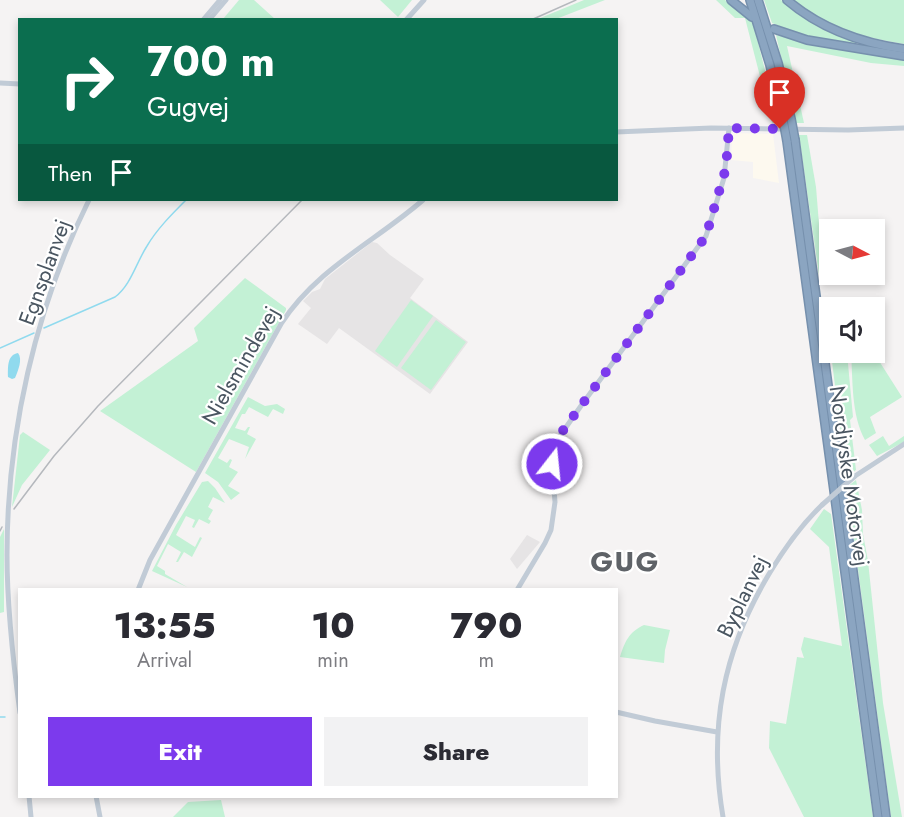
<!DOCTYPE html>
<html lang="en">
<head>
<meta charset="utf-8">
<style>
	:root { --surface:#fff; --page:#f2f2f3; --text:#2b2b33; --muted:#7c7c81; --accent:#7c3aed }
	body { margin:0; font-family:Jost,sans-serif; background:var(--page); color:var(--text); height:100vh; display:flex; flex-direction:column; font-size:22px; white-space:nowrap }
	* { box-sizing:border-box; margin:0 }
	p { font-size:20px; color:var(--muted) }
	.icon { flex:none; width:33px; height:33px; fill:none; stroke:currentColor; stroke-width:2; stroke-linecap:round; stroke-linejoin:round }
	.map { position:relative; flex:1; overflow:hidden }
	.drawer { position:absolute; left:18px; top:588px; width:600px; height:210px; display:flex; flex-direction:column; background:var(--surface); border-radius:0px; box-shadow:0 3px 9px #0003 }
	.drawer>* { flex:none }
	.banner { position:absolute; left:18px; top:18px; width:600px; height:183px; border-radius:0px; box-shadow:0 3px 9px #0003; background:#0b6e4f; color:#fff; overflow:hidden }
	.needle { width:39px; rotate:96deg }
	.controls { position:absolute; left:819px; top:219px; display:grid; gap:12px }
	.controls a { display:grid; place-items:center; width:66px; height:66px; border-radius:0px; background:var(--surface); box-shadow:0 3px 9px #0003; font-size:30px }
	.pin { position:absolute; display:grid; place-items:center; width:51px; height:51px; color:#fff; margin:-62px -26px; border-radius:50% 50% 50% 0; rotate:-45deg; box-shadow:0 0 6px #0007 }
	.pin .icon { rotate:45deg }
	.me { position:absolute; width:66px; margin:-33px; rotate:16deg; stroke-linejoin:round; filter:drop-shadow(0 0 4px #0008) }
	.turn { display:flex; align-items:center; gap:21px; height:126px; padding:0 30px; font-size:27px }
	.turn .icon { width:78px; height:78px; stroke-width:2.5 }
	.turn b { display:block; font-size:42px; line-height:51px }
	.then { display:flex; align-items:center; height:57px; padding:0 30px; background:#0003; gap:12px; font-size:22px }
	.eta { display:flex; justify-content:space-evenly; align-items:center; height:102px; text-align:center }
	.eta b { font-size:36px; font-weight:800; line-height:42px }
	.cta { display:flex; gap:12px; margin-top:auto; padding:12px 30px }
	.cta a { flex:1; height:69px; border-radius:0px; background:var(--accent); color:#fff; font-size:24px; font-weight:800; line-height:69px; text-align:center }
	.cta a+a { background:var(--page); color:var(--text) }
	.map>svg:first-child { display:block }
	.commercial { fill:#fdf9ef }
	.education { fill:#e6e4e5 }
	.green { fill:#c3f1d5 }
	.water { fill:#90daee }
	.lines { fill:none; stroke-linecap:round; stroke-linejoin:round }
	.stream { stroke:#90daee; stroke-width:1.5 }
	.highway-casing { stroke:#7690ad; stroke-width:10 }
	.secondary { stroke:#c1cbd6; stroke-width:5 }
	.highway { stroke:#8ba5c1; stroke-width:7 }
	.rail { stroke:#b5b8bd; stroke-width:1.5 }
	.highway-bridge-casing { stroke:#7690ad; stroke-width:10; stroke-linecap:butt }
	.secondary-bridge { stroke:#c1cbd6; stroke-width:5 }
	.highway-bridge { stroke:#8ba5c1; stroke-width:7 }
	.route { stroke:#7c3aed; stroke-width:10; stroke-dasharray:0 18 }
	.labels { text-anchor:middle; stroke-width:4.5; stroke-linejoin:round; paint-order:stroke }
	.street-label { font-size:22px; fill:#4a5661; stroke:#fff }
	.district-label { font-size:28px; font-weight:bold; letter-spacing:1.5px; fill:#5f6368; stroke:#fff }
</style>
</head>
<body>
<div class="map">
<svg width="904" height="817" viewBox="0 0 904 817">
	<rect width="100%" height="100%" fill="#f5f3f3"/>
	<path class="commercial" d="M 732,133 L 773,134 L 779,183 L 753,178 L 753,162 L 731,160 Z"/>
	<g class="education">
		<path d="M 372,242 L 377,243 L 390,255 L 424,279 L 410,298 L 468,342 L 430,394 L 339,328 L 327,344 L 298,324 L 311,308 L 303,301 L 312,292 L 320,289 L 325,279 Z"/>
		<path d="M 527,535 L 540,542 L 517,569 L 510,559 Z"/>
	</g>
	<g class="green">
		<path d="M 239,0 L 254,0 L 275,19 L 223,19 Z"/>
		<path d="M 380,0 L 412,0 L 398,17 Z"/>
		<path d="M 584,0 L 605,0 L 556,19 L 538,19 Z"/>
		<path d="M 716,0 L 725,0 L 753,22 L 778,123 L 772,123 L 745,18 L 735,18 Z"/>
		<path d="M 764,0 L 781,0 L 820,28 L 855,42 L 855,45 L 799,34 L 772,23 Z"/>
		<path d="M 794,0 L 904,0 L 904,44 C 866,38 822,28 794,0 Z"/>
		<path d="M 776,35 L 835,49 L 904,59 L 904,66 L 871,63 L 787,46 L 804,123 L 796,123 Z"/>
		<path d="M 799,135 L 807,135 L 816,187 L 823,273 L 820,282 Z"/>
		<path d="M 245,278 L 286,308 L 286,310 L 196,472 L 100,411 L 198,341 L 194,328 Z"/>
		<path d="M 411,300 L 433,316 L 397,367 L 375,351 Z"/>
		<path d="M 436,320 L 466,342 L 431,390 L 401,368 Z"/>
		<path d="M 831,353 L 847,353 L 853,417 L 850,420 L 856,470 L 846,477 Z"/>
		<path d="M 851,353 L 874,353 L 902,397 L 870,417 L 876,433 L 865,440 C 851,414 853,381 851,353 Z"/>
		<path d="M 248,397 L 265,406 L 277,404 L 285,409 L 283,414 L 273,409 L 268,417 L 249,407 L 245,414 L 242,414 L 235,428 L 245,431 L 248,427 L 250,427 L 247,434 L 256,439 L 245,459 L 249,447 L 229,439 L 218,458 L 227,463 L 230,459 L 232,460 L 229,467 L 238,472 L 228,486 L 240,493 L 231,500 L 218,482 L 205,473 Z"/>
		<path d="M 23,432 L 50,450 L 22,485 L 12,507 L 20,435 Z"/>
		<path d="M 883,436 L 889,446 L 904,436 L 904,442 L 877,456 L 869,445 Z"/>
		<path d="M 856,480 L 862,510 L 863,534 L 868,561 L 883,703 L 902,817 L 891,817 L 847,487 Z"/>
		<path d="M 208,481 L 215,488 L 225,503 L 213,497 L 208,507 L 213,510 L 208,519 L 211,521 L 209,524 L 199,519 L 194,528 L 192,527 L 195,520 L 186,516 L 176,535 L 195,547 L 200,537 L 202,538 L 192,557 L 184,552 L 178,562 L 176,562 L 181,552 L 168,544 L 157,566 L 165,571 L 165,574 L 187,587 L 152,571 L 176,525 L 202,482 Z"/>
		<path d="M 824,509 L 831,514 L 873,817 L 804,817 L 769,748 L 770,721 L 786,724 L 797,657 L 804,658 L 801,649 L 804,637 L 842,646 L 829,547 L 810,529 Z"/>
		<path d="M 4,529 L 4,612 L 0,613 L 0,537 Z"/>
		<path d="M 644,625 L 670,630 L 665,650 L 664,663 L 620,657 C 625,641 629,632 644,625 Z"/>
		<path d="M 221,800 L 225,817 L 173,817 L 188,802 Z"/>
	</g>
	<path class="water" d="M 18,353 C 23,359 18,371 15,378 L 12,379 L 8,377 C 8,367 7,355 18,353 Z"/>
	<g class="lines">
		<g class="stream">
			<path d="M 44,328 L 115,297 C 131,285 136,263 147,246 C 157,229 172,214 186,200"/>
			<path d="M 0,348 L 34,333"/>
			<path d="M 0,717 L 5,717"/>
		</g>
		<g class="highway-casing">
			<g id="highway">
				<path d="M 731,0 L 752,17"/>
				<path d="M 750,0 L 770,65 L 783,119"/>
				<path d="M 758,0 L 778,63 L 791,119"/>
				<path d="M 787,0 C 821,29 861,43 904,49"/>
				<path d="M 774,29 L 807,40 L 904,56"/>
				<path d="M 795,140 L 886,817"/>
				<path d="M 787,141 L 878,817"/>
			</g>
		</g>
		<g class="secondary">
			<path d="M 203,20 L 220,0"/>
			<path d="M 209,20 L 226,0"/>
			<path d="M 406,20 L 424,0"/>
			<path d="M 0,83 L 20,84"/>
			<path d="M 616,132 L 711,128 L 848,130 L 904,128"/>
			<path d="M 855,476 L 904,444"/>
			<path d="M 138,590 L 150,560 L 281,324 C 316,269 376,241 423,200"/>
			<path d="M 517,590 L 545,543 L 551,530 L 555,502 L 552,464 L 557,440 L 583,403 L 706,236 L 724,178 L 729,128"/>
			<path d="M 616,712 L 655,721 L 717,732"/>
			<path d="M 20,713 C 13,661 7,608 7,555 C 7,433 35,309 89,200"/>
			<path d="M 29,796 L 31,817"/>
			<path d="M 96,796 L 100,817"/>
			<path d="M 723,817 C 708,728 723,651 769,574 C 784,549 801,525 822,505"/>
		</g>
		<use href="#highway" class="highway"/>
		<g class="rail">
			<path d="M 531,20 L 576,0"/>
			<path d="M 14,509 L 54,456 L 98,406 L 302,200"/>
			<path d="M 0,531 L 2,527"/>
		</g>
		<g class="highway-bridge-casing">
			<g id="highway-bridge">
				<path d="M 783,119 L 787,141"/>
				<path d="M 791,119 L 795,140"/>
			</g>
		</g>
		<path class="secondary-bridge" d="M 822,505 L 855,476"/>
		<use href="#highway-bridge" class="highway-bridge"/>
	</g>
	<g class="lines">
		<path class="route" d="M 552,464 L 557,440 L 564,429 L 706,236 L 726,168 L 729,128 L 780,129"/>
	</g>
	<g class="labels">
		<g class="street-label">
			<text transform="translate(44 272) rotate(-70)" y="8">Egnsplanvej</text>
			<text transform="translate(240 365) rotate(-60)" y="8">Nielsmindevej</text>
			<text transform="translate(850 476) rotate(82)" y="8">Nordjyske Motorvej</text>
			<text transform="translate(742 596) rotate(-64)" y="8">Byplanvej</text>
		</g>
		<g class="district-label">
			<text x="625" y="571">GUG</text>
		</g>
	</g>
</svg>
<div class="controls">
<a><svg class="needle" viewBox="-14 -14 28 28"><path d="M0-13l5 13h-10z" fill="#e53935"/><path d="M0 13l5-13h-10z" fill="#7c7c81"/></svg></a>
<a><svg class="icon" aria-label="sound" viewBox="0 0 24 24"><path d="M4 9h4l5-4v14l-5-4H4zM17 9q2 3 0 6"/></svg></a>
</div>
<div class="pin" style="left:780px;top:129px;background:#d93025"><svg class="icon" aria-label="arrive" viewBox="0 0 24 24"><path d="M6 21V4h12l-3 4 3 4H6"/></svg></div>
<svg class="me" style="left:552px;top:464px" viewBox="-20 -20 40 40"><circle r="17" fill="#7c3aed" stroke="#fff" stroke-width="3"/><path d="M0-11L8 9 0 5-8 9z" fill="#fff"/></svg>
<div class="banner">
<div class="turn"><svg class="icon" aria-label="right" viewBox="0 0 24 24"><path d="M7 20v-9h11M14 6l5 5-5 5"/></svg><div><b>700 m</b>Gugvej</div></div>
<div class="then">Then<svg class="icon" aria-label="arrive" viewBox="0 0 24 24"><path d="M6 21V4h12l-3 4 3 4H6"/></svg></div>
</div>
<section class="drawer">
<div class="eta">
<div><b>13:55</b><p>Arrival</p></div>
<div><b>10</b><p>min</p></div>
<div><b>790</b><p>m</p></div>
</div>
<div class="cta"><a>Exit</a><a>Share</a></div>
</section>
</div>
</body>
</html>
